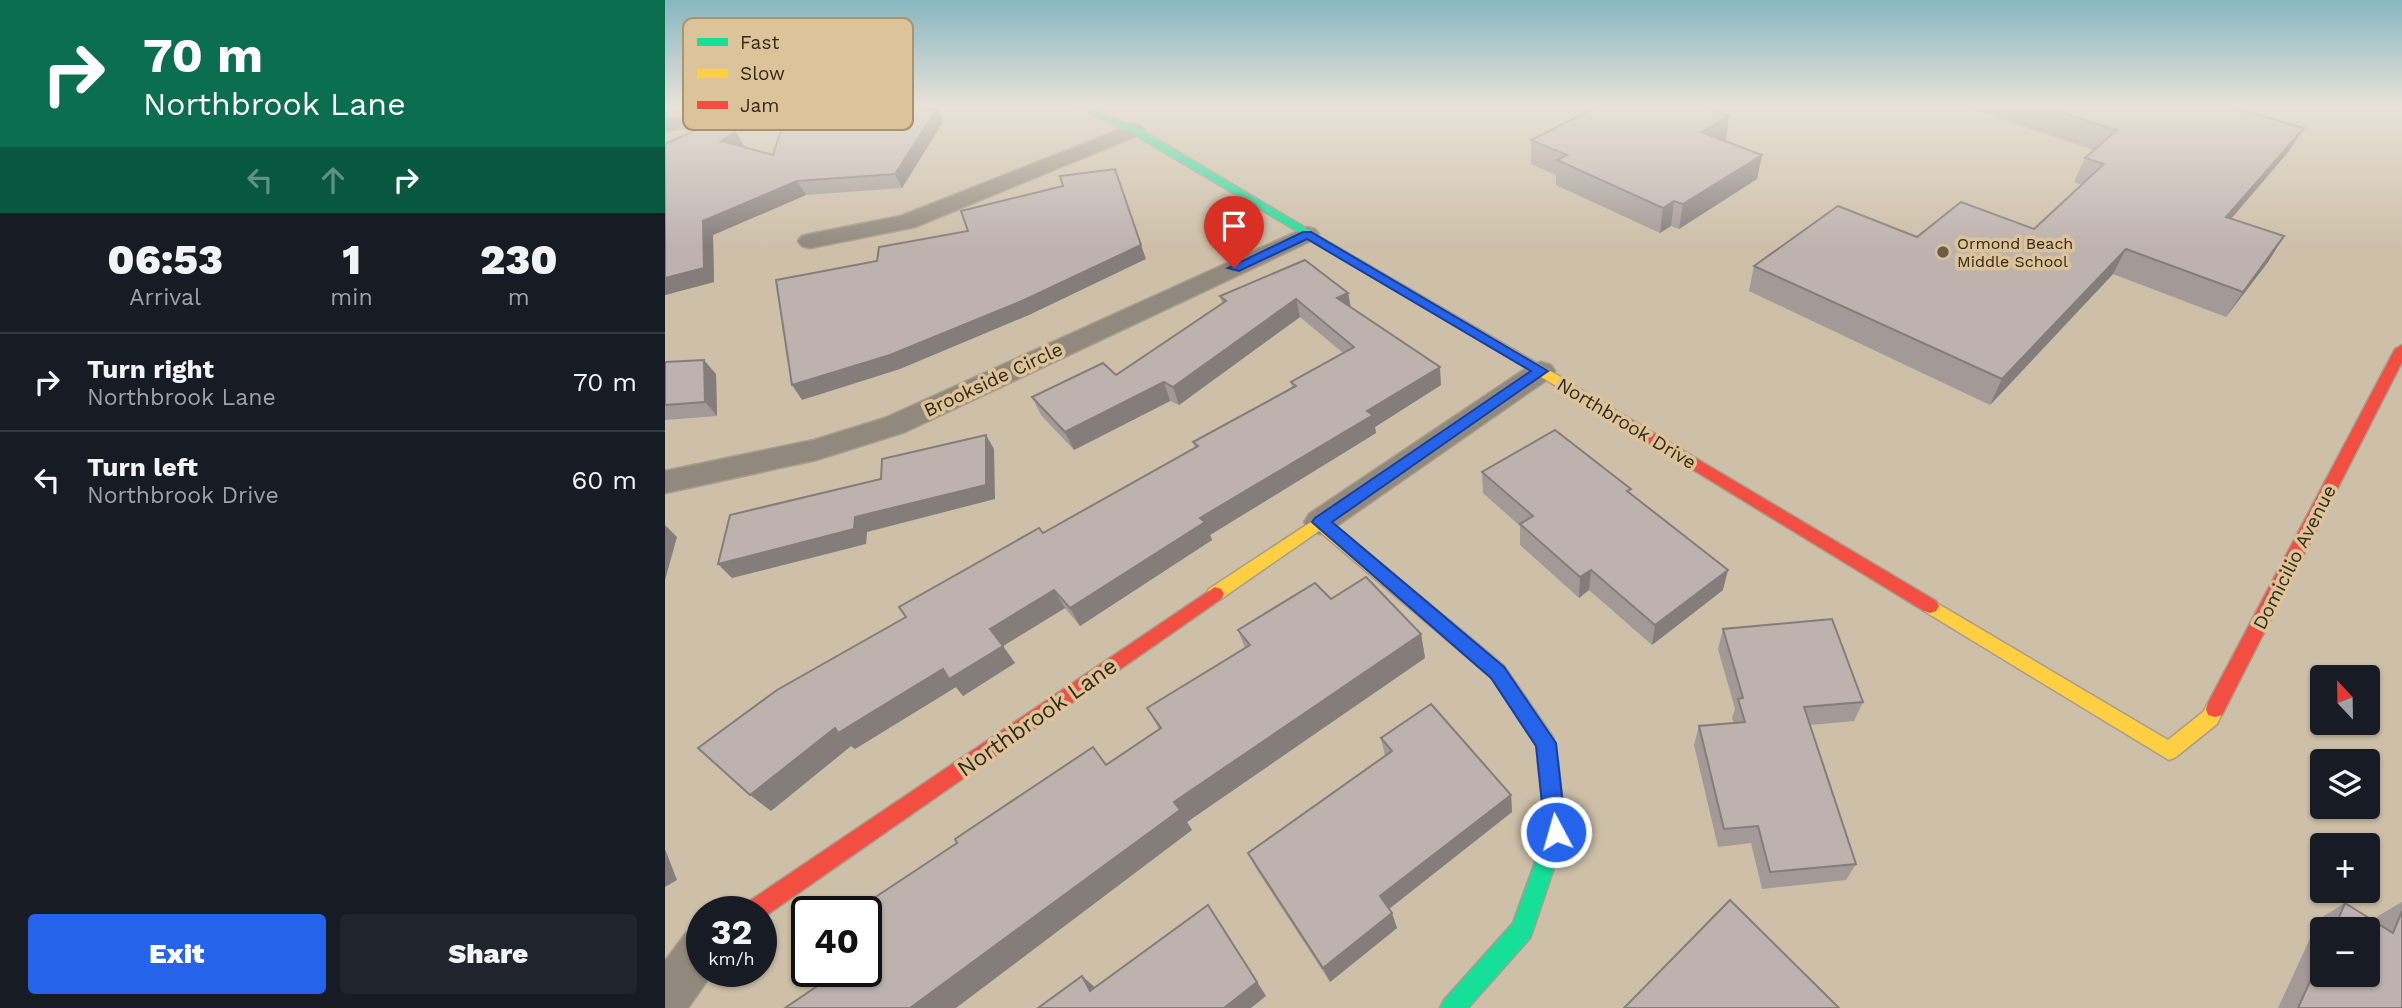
<!DOCTYPE html>
<html lang="en">
<head>
<meta charset="utf-8">
<style>
	:root { --surface:#171b24; --page:#20242c; --text:#f1f3f6; --muted:#9ea1a6; --line:#363941; --accent:#2563eb }
	body { margin:0; font-family:"Work Sans",sans-serif; background:var(--page); color:var(--text); height:100vh; display:flex; flex-direction:column; font-size:26px; white-space:nowrap }
	* { box-sizing:border-box; margin:0 }
	p { font-size:23px; color:var(--muted) }
	.icon { flex:none; width:38px; height:38px; fill:none; stroke:currentColor; stroke-width:2; stroke-linecap:round; stroke-linejoin:round }
	.map { position:relative; flex:1; overflow:hidden }
	.drawer { display:flex; flex-direction:column; background:var(--surface); width:665px }
	.drawer>* { flex:none }
	.hud { background:#0b6e4f; color:#fff; overflow:hidden }
	.needle { width:46px; rotate:338deg }
	.buttons { position:absolute; left:1645px; top:665px; display:grid; gap:14px }
	.buttons a { display:grid; place-items:center; width:70px; height:70px; border-radius:7px; background:var(--surface); box-shadow:0 2px 5px #0004; font-size:35px }
	.speed { position:absolute; left:21px; top:896px; display:flex; gap:14px; font-size:35px; font-weight:700; text-align:center }
	.speed>* { display:grid; place-content:center; width:91px; height:91px; border-radius:50%; background:var(--surface); box-shadow:0 2px 5px #0004; line-height:1 }
	.speed small { font-size:18px; font-weight:400 }
	.speed .limit { border:4px solid #111; border-radius:10px; background:#fff; color:#111 }
	.pin { position:absolute; display:grid; place-items:center; width:60px; height:60px; color:#fff; margin:-72px -30px; border-radius:50% 50% 50% 0; rotate:-45deg; box-shadow:0 0 7px #0007 }
	.pin .icon { rotate:45deg }
	.me { position:absolute; width:77px; margin:-38px; rotate:354deg; stroke-linejoin:round; filter:drop-shadow(0 0 5px #0008) }
	.turn { display:flex; align-items:center; gap:24px; height:147px; padding:0 28px; font-size:32px }
	.turn .icon { width:91px; height:91px; stroke-width:2.5 }
	.turn b { display:block; font-size:49px; line-height:60px }
	.lanes { display:flex; align-items:center; height:66px; padding:0 28px; background:#0003; justify-content:center; gap:35px; direction:ltr }
	.lanes .off { opacity:.35 }
	.eta { display:flex; justify-content:space-evenly; align-items:center; height:119px; text-align:center }
	.eta b { font-size:42px; font-weight:800; line-height:49px }
	.action { display:flex; gap:14px; margin-top:auto; padding:14px 28px }
	.action a { flex:1; height:80px; border-radius:7px; background:var(--accent); color:#fff; font-size:28px; font-weight:800; line-height:80px; text-align:center }
	.action a+a { background:var(--page); color:var(--text) }
	ul { padding:0; list-style:none }
	li { display:flex; align-items:center; gap:21px; height:98px; padding:0 28px; border-top:2px solid var(--line) }
	li div { flex:1 }
	li b { display:block; font-size:26px }
	li em { font-style:normal }
	main { display:flex; flex:1; min-height:0 }
	.map>svg:first-child { display:block }
	.lines { fill:none; stroke-linecap:round; stroke-linejoin:round }
	.street-casing { stroke:#a89d8c; stroke-width:3 }
	.fast-casing { stroke:#a89d8c; stroke-width:3 }
	.slow-casing { stroke:#a89d8c; stroke-width:3 }
	.jam-casing { stroke:#a89d8c; stroke-width:3 }
	.street { fill:#92897e; fill-rule:evenodd }
	.fast { fill:#16e098; fill-rule:evenodd }
	.slow { fill:#ffcf43; fill-rule:evenodd }
	.jam { fill:#f24e42; fill-rule:evenodd }
	.wall { fill:#a39996; fill-rule:evenodd }
	.shaded-wall { fill:#857d7a }
	.building { fill:#beb2af; stroke:#857d7a; stroke-width:2 }
	.route { fill:#2563eb; stroke:#184099; stroke-width:2 }
	.poi-dot { fill:#6a5e4b; stroke:#dcc399; stroke-width:2.5 }
	.labels { text-anchor:middle; stroke-width:7; stroke-linejoin:round; paint-order:stroke }
	.far-poi-label { font-size:16px; fill:#342a19; stroke:#dcc399; text-anchor:start }
	.street-label { font-size:19px; fill:#342a19; stroke:#dcc399 }
	.near-street-label { font-size:23px; fill:#342a19; stroke:#dcc399 }
	.key { fill:#dcc399; stroke:#aa9573; stroke-width:2 }
	.key-label { font-size:19px; fill:#342a19 }
</style>
</head>
<body>
<main>
<section class="drawer">
<div class="hud">
<div class="turn"><svg class="icon" aria-label="right" viewBox="0 0 24 24"><path d="M7 20v-9h11M14 6l5 5-5 5"/></svg><div><b>70 m</b>Northbrook Lane</div></div>
<div class="lanes"><svg class="icon off" aria-label="left" viewBox="0 0 24 24"><path d="M17 20v-9H6M10 6l-5 5 5 5"/></svg><svg class="icon off" aria-label="ahead" viewBox="0 0 24 24"><path d="M12 20V5M6 11l6-6 6 6"/></svg><svg class="icon" aria-label="right" viewBox="0 0 24 24"><path d="M7 20v-9h11M14 6l5 5-5 5"/></svg></div>
</div>
<div class="eta">
<div><b>06:53</b><p>Arrival</p></div>
<div><b>1</b><p>min</p></div>
<div><b>230</b><p>m</p></div>
</div>
<ul>
<li><svg class="icon" aria-label="right" viewBox="0 0 24 24"><path d="M7 20v-9h11M14 6l5 5-5 5"/></svg><div><b>Turn right</b><p>Northbrook Lane</p></div><em>70 m</em></li>
<li><svg class="icon" aria-label="left" viewBox="0 0 24 24"><path d="M17 20v-9H6M10 6l-5 5 5 5"/></svg><div><b>Turn left</b><p>Northbrook Drive</p></div><em>60 m</em></li>
</ul>
<div class="action"><a>Exit</a><a>Share</a></div>
</section>
<div class="map">
<svg width="1737" height="1008" viewBox="0 0 1737 1008">
	<rect width="100%" height="100%" fill="#cdbfa8"/>
	<g class="lines">
		<g class="street-casing">
			<g id="street">
				<path d="M 99,106 L 151,106 L 141,112 L 0,131 L 0,119 Z"/>
				<path d="M 469,124 L 476,126 L 479,130 L 476,134 L 250,227 L 145,248 L 137,246 L 133,241 L 137,236 L 145,234 L 236,216 Z"/>
				<path d="M 642,227 L 650,229 L 654,234 L 650,239 L 240,432 L 151,460 L 0,493 L 0,471 L 149,440 L 220,418 Z"/>
				<path d="M 876,362 L 886,365 L 890,371 L 886,377 L 666,530 L 655,534 L 644,530 L 639,522 L 644,514 L 866,365 Z"/>
				<path d="M 37,926 L 37,971 L 49,971 L 23,1008 L 0,1008 L 0,961 L 21,933 Z"/>
			</g>
		</g>
		<g class="fast-casing">
			<g id="fast">
				<path d="M 408,106 L 421,106 L 473,128 L 654,236 L 652,238 L 644,238 L 465,132 Z"/>
				<path d="M 883,753 L 890,756 L 893,762 L 901,832 L 868,930 L 865,938 L 803,1008 L 775,1008 L 779,1000 L 848,923 L 881,832 L 873,762 L 876,756 Z"/>
			</g>
		</g>
		<g class="slow-casing">
			<g id="slow">
				<path d="M 648,233 L 906,383 L 908,386 L 906,389 L 896,389 L 644,238 L 642,236 Z"/>
				<path d="M 655,516 L 661,518 L 839,666 L 888,737 L 893,762 L 890,768 L 883,771 L 876,768 L 871,745 L 827,678 L 654,531 L 556,599 L 550,601 L 544,599 L 541,594 L 544,589 Z"/>
				<path d="M 1265,599 L 1503,740 L 1538,712 L 1543,703 L 1550,701 L 1557,703 L 1559,709 L 1552,724 L 1511,757 L 1504,760 L 1259,611 L 1256,606 L 1259,601 Z"/>
			</g>
		</g>
		<g class="jam-casing">
			<g id="jam">
				<path d="M 1737,345 L 1737,362 L 1557,715 L 1550,717 L 1543,715 L 1541,709 L 1543,703 L 1730,349 Z"/>
				<path d="M 901,381 L 1271,601 L 1274,606 L 1271,611 L 1265,613 L 1259,611 L 896,389 L 894,386 Z"/>
				<path d="M 550,587 L 556,589 L 559,594 L 556,599 L 96,919 L 96,912 L 77,912 L 80,904 Z"/>
			</g>
		</g>
		<use href="#street" class="street"/>
		<use href="#fast" class="fast"/>
		<use href="#slow" class="slow"/>
		<use href="#jam" class="jam"/>
	</g>
	<g class="wall">
		<path d="M 1297,106 L 1562,106 L 1624,151 L 1566,219 L 1619,236 L 1603,262 L 1561,317 L 1448,274 L 1325,405 L 1084,291 L 1089,266 L 1252,237 L 1369,229 L 1417,185 L 1409,182 L 1420,158 L 1429,150 Z"/>
		<path d="M 262,109 L 272,109 L 278,122 L 237,188 L 141,195 L 48,235 L 49,282 L 0,295 L 0,144 L 62,116 L 79,146 L 77,147 L 108,155 Z"/>
		<path d="M 1064,116 L 1061,140 L 1059,141 L 1097,155 L 1092,179 L 1014,229 L 1006,226 L 995,233 L 891,185 L 891,175 L 866,164 L 866,140 Z"/>
		<path d="M 683,293 L 686,307 L 776,385 L 710,427 L 711,433 L 545,535 L 547,540 L 415,626 L 400,608 L 338,646 L 350,663 L 298,696 L 291,687 L 190,749 L 186,746 L 106,811 L 241,617 L 378,533 L 530,448 L 528,442 L 627,387 L 626,382 L 678,353 L 635,317 L 514,405 L 505,401 L 409,450 L 376,415 L 367,397 L 451,375 L 557,303 L 555,296 Z"/>
		<path d="M 0,362 L 51,374 L 52,416 L 0,420 Z"/>
		<path d="M 817,472 L 966,494 L 1058,590 L 987,645 L 924,590 L 914,598 L 855,545 L 855,526 L 818,493 Z"/>
		<path d="M 666,599 L 756,634 L 760,658 L 522,822 L 527,830 L 158,982 L 292,843 L 441,765 L 494,729 L 482,708 L 580,648 L 573,630 Z"/>
		<path d="M 1058,629 L 1198,702 L 1189,721 L 1145,725 L 1191,864 L 1181,880 L 1097,889 L 1086,843 L 1053,847 L 1029,745 L 1034,726 L 1069,723 L 1067,718 L 1070,709 L 1053,649 Z"/>
		<path d="M 716,738 L 846,795 L 847,812 L 724,909 L 732,928 L 665,982 L 592,870 L 583,853 L 720,756 Z"/>
		<path d="M 1737,902 L 1737,1008 L 1613,1008 L 1654,919 L 1680,903 L 1710,922 L 1713,916 ZM 1657,929 L 1703,929 L 1657,975 Z"/>
	</g>
	<g class="shaded-wall">
		<path d="M 256,106 L 261,106 L 265,115 L 253,109 Z"/>
		<path d="M 272,109 L 278,122 L 237,188 L 230,174 Z"/>
		<path d="M 62,116 L 79,146 L 65,154 L 56,141 Z"/>
		<path d="M 1064,116 L 1061,140 L 1033,156 L 1036,132 Z"/>
		<path d="M 1639,128 L 1624,151 L 1546,242 L 1561,217 Z"/>
		<path d="M 1097,155 L 1092,179 L 1014,229 L 1018,204 Z"/>
		<path d="M 132,181 L 141,195 L 48,235 L 49,282 L 0,295 L 0,278 L 38,221 Z"/>
		<path d="M 1009,201 L 1006,226 L 995,233 L 998,208 Z"/>
		<path d="M 1619,236 L 1603,262 L 1561,317 L 1578,292 Z"/>
		<path d="M 476,245 L 481,259 L 364,315 L 235,369 L 137,400 L 127,385 Z"/>
		<path d="M 1461,249 L 1448,274 L 1325,405 L 1337,379 Z"/>
		<path d="M 683,293 L 686,311 L 672,298 Z"/>
		<path d="M 631,299 L 635,317 L 514,405 L 508,387 Z"/>
		<path d="M 39,360 L 51,374 L 52,416 L 40,402 Z"/>
		<path d="M 775,367 L 776,385 L 710,427 L 711,433 L 545,535 L 547,540 L 415,626 L 405,608 L 535,518 L 702,411 Z"/>
		<path d="M 499,382 L 505,401 L 409,450 L 400,432 Z"/>
		<path d="M 321,435 L 329,449 L 330,499 L 202,532 L 201,544 L 67,578 L 53,564 L 190,517 Z"/>
		<path d="M 0,525 L 12,537 L 0,580 Z"/>
		<path d="M 926,570 L 924,590 L 914,598 L 915,577 Z"/>
		<path d="M 1063,570 L 1058,590 L 987,645 L 990,625 Z"/>
		<path d="M 389,590 L 400,608 L 338,646 L 350,663 L 298,696 L 291,687 L 190,749 L 186,746 L 106,811 L 85,795 L 170,728 L 325,629 Z"/>
		<path d="M 756,634 L 760,658 L 522,822 L 527,830 L 291,1008 L 245,1008 L 509,802 Z"/>
		<path d="M 846,795 L 847,812 L 720,912 L 715,896 Z"/>
		<path d="M 0,849 L 12,880 L 0,887 Z"/>
		<path d="M 727,913 L 732,928 L 665,982 L 658,968 Z"/>
		<path d="M 553,920 L 601,996 L 586,1008 L 559,1008 Z"/>
		<path d="M 417,976 L 433,990 L 425,991 Z"/>
	</g>
	<g class="building">
		<path d="M 196,106 L 256,106 L 253,109 L 272,109 L 230,174 L 132,181 L 38,221 L 39,268 L 0,278 L 0,144 L 62,116 L 70,133 L 56,141 L 108,155 L 120,117 Z"/>
		<path d="M 934,106 L 1037,106 L 1064,116 L 1036,132 L 1097,155 L 1018,204 L 1009,201 L 998,208 L 892,160 L 902,155 L 866,140 Z"/>
		<path d="M 1375,106 L 1562,106 L 1639,128 L 1561,217 L 1619,236 L 1578,292 L 1461,249 L 1337,379 L 1089,266 L 1173,206 L 1252,237 L 1296,202 L 1369,229 L 1439,164 L 1420,158 L 1452,130 Z"/>
		<path d="M 450,169 L 476,245 L 357,301 L 225,355 L 127,385 L 111,280 L 212,261 L 214,247 L 303,231 L 296,211 L 398,186 L 395,176 Z"/>
		<path d="M 640,260 L 683,293 L 672,298 L 775,367 L 702,411 L 708,415 L 535,518 L 540,522 L 405,608 L 389,590 L 325,629 L 338,646 L 284,679 L 278,669 L 173,733 L 170,728 L 85,795 L 33,748 L 112,690 L 241,617 L 234,607 L 374,528 L 378,533 L 533,446 L 528,442 L 631,386 L 626,382 L 689,347 L 631,299 L 508,387 L 499,382 L 400,432 L 367,397 L 438,363 L 451,375 L 561,301 L 555,296 Z"/>
		<path d="M 39,360 L 40,402 L 0,405 L 0,362 Z"/>
		<path d="M 890,430 L 966,489 L 962,491 L 1063,570 L 990,625 L 926,570 L 915,577 L 855,524 L 868,516 L 817,472 Z"/>
		<path d="M 321,435 L 321,485 L 190,517 L 189,529 L 53,564 L 65,515 L 216,479 L 217,459 Z"/>
		<path d="M 701,577 L 756,634 L 509,802 L 515,810 L 245,1008 L 120,1008 L 158,982 L 154,971 L 201,971 L 201,912 L 188,912 L 292,843 L 290,839 L 428,747 L 441,765 L 496,728 L 482,708 L 585,645 L 573,630 L 650,583 L 666,599 Z"/>
		<path d="M 1167,619 L 1198,702 L 1139,707 L 1191,864 L 1105,872 L 1093,826 L 1059,829 L 1034,726 L 1080,722 L 1073,699 L 1078,698 L 1058,629 Z"/>
		<path d="M 766,704 L 846,795 L 715,896 L 727,913 L 658,968 L 583,853 L 727,751 L 716,738 Z"/>
		<path d="M 1065,900 L 1174,1008 L 959,1008 Z"/>
		<path d="M 1680,903 L 1728,933 L 1737,911 L 1737,1008 L 1633,1008 L 1657,955 L 1657,975 L 1703,975 L 1703,929 L 1669,929 Z"/>
		<path d="M 543,905 L 592,982 L 559,1008 L 373,1008 L 417,976 L 425,991 Z"/>
	</g>
	<linearGradient id="sky" x2="0" y2="1"><stop stop-color="#88b7c1"/><stop offset="0.43" stop-color="#e8e2d8"/><stop offset="1" stop-color="#e8e2d8" stop-opacity="0"/></linearGradient>
	<rect width="1737" height="247" fill="url(#sky)"/>
	<path class="route" d="M 638,232 L 646,232 L 883,371 L 667,522 L 839,667 L 891,743 L 901,832 L 898,839 L 891,842 L 883,839 L 880,832 L 871,746 L 826,678 L 647,522 L 650,518 L 866,371 L 642,239 L 574,271 L 563,268 Z"/>
	<circle class="poi-dot" cx="1278" cy="252" r="7"/>
	<g class="labels">
		<g class="far-poi-label">
			<text x="1292" y="249">Ormond Beach<tspan x="1292" dy="18">Middle School</tspan></text>
		</g>
		<g class="street-label">
			<text transform="translate(328 379) rotate(-25)" y="7">Brookside Circle</text>
			<text transform="translate(962 423) rotate(31)" y="7">Northbrook Drive</text>
			<text transform="translate(1629 557) rotate(-63)" y="7">Domicilio Avenue</text>
		</g>
		<g class="near-street-label">
			<text transform="translate(372 717) rotate(-35)" y="8">Northbrook Lane</text>
		</g>
	</g>
	<rect x="18" y="18" width="230" height="112" rx="10" class="key"/>
	<rect x="32" y="38" width="31" height="8" fill="#16e098"/>
	<rect x="32" y="69" width="31" height="9" fill="#ffcf43"/>
	<rect x="32" y="101" width="31" height="8" fill="#f24e42"/>
	<g class="key-label">
		<text x="75" y="49">Fast</text>
		<text x="75" y="80">Slow</text>
		<text x="75" y="112">Jam</text>
	</g>
</svg>
<div class="buttons">
<a><svg class="needle" viewBox="-14 -14 28 28"><path d="M0-13l5 13h-10z" fill="#e53935"/><path d="M0 13l5-13h-10z" fill="#9ea1a6"/></svg></a>
<a><svg class="icon" aria-label="layers" viewBox="0 0 24 24"><path d="M12 4l9 5-9 5-9-5zM3 14l9 5 9-5"/></svg></a>
<a>+</a>
<a>−</a>
</div>
<div class="speed"><div>32<small>km/h</small></div><div class="limit">40</div></div>
<div class="pin" style="left:569px;top:268px;background:#d93025"><svg class="icon" aria-label="arrive" viewBox="0 0 24 24"><path d="M6 21V4h12l-3 4 3 4H6"/></svg></div>
<svg class="me" style="left:891px;top:832px" viewBox="-20 -20 40 40"><circle r="17" fill="#2563eb" stroke="#fff" stroke-width="3"/><path d="M0-11L8 9 0 5-8 9z" fill="#fff"/></svg>
</div>
</main>
</body>
</html>
